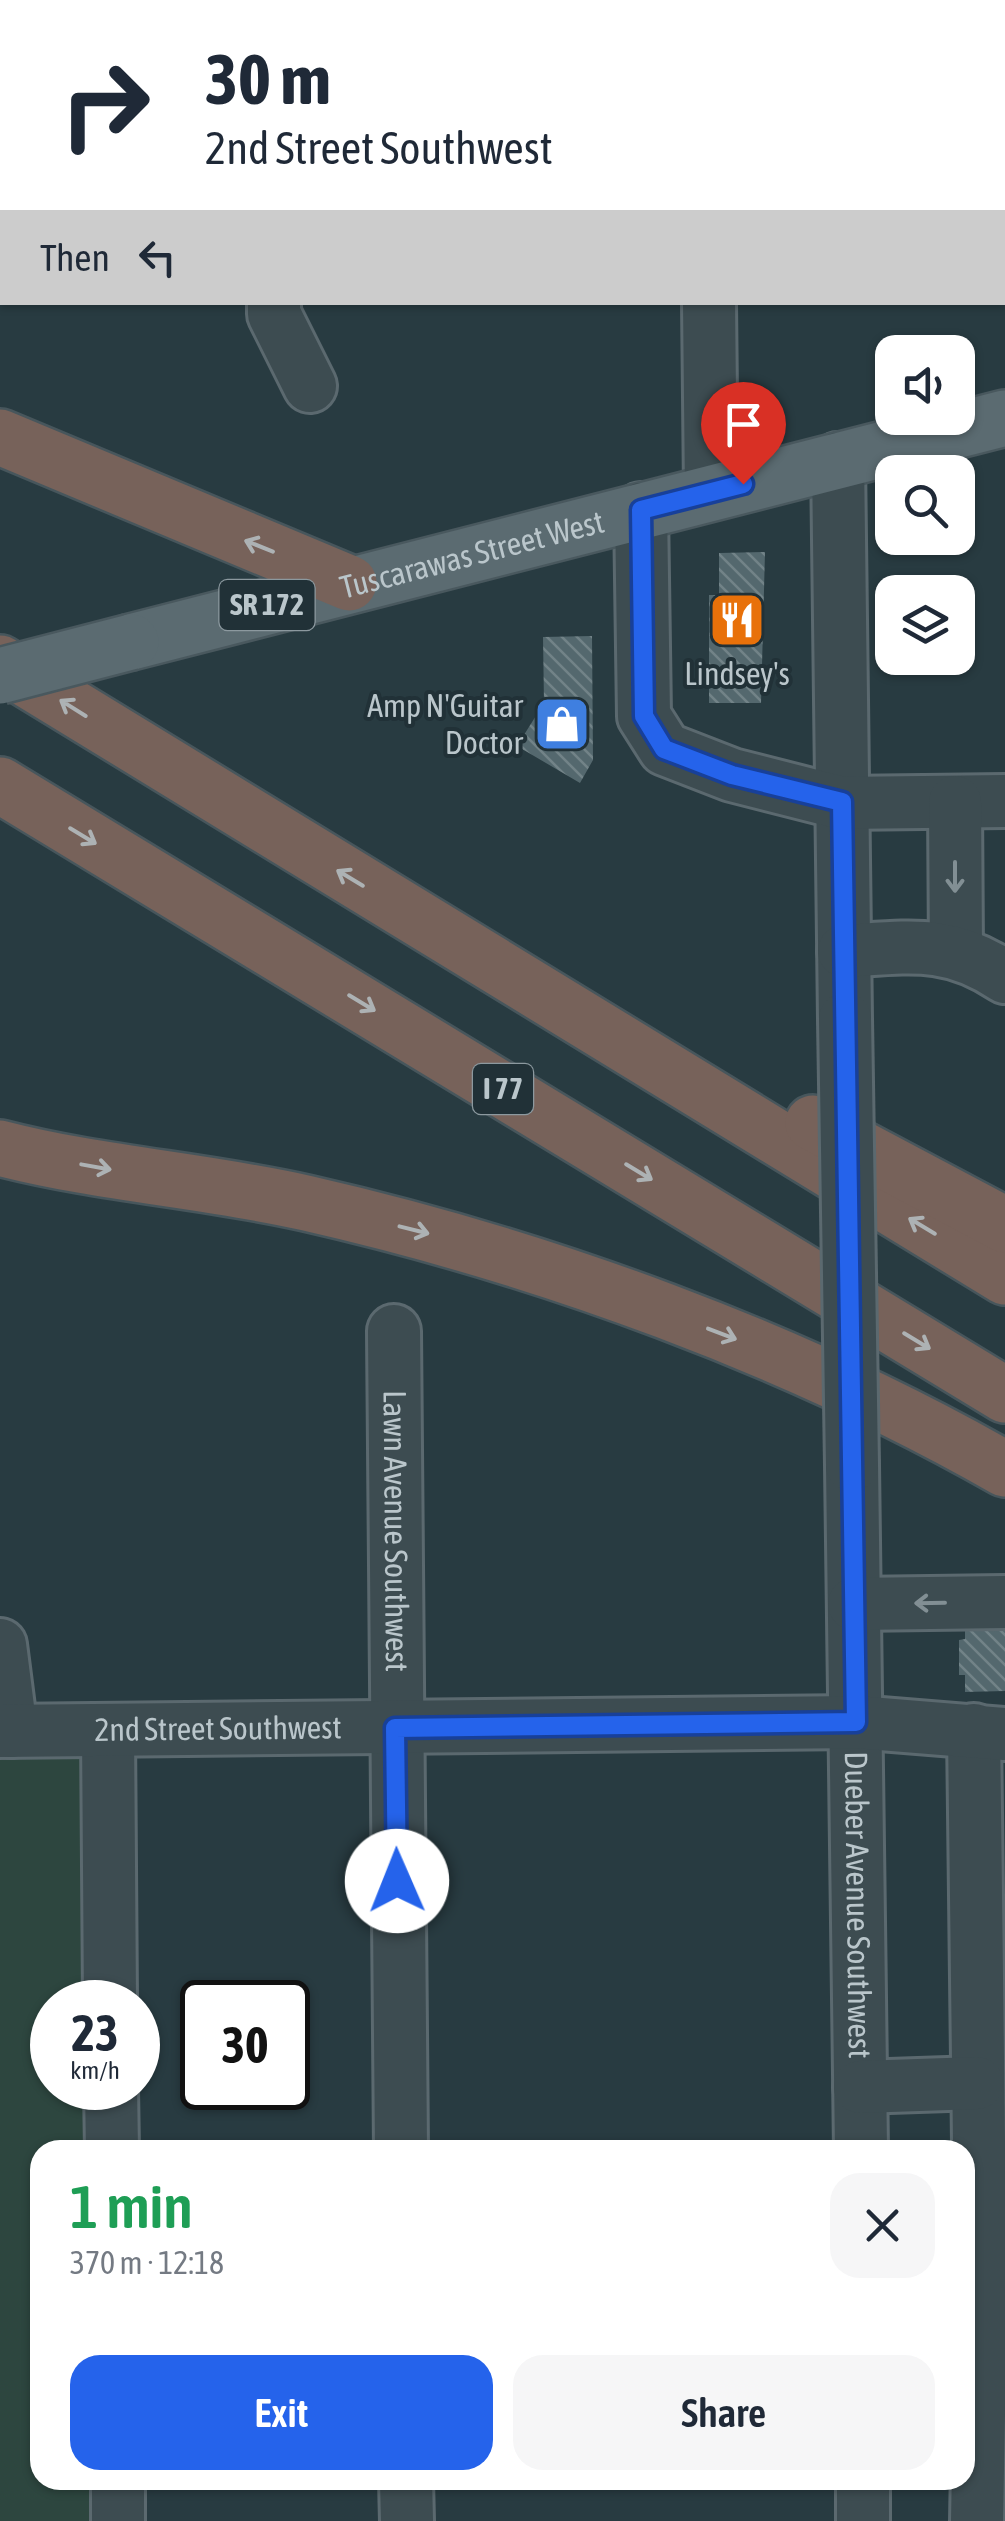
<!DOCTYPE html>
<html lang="en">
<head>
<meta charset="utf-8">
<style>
	:root { --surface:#fff; --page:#f6f6f7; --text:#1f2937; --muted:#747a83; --accent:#2563eb }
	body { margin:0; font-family:"Asap Condensed",sans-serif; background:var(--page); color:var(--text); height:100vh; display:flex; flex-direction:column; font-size:38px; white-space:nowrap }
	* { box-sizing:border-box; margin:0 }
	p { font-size:32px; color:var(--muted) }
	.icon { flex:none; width:55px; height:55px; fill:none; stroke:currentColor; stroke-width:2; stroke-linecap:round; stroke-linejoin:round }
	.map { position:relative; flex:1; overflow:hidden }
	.details { position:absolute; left:30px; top:2140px; width:945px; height:350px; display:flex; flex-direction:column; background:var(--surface); border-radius:30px; box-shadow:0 2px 8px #0004 }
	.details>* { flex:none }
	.top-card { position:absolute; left:0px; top:0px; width:1005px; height:305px; box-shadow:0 2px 8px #0004; background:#fff; color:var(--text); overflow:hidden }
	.buttons { position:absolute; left:875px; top:335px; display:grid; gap:20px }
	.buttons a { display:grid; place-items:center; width:100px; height:100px; border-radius:20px; background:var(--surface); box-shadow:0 2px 8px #0004; font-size:50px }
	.speed { position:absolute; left:30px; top:1980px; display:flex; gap:20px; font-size:50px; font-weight:700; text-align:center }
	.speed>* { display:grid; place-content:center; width:130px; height:130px; border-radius:50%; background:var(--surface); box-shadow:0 2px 8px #0004; line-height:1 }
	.speed small { font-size:25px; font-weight:400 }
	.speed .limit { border:5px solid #111; border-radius:15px; background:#fff; color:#111 }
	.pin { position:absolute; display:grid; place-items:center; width:85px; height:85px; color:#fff; margin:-102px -42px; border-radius:50% 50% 50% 0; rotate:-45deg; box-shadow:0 0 10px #0007 }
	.pin .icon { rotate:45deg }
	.me { position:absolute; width:110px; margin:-55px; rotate:359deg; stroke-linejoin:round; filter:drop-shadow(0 0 8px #0008) }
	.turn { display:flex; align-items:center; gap:35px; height:210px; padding:0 40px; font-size:45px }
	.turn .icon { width:130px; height:130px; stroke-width:2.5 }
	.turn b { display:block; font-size:70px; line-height:85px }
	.then { display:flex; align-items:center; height:95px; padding:0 40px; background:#0003; gap:20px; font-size:38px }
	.round { display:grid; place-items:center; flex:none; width:105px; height:105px; border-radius:30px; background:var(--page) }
	.overview { display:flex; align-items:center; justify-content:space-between; height:170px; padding:0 40px }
	h1 { font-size:60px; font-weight:600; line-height:75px; color:#1e9e55 }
	.primary-button { display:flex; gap:20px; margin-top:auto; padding:20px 40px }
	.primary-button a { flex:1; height:115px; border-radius:30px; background:var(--accent); color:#fff; font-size:40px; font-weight:600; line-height:115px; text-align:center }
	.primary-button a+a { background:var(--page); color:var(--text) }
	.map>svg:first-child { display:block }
	.park { fill:#2d463f }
	.building { fill:url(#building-back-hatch) }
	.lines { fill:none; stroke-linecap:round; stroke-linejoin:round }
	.minor-casing { stroke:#5b696f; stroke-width:58 }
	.major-casing { stroke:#49585e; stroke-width:60 }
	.highway-casing { stroke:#47565c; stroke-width:60 }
	.minor { stroke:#3d4c51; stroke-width:52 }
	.major { stroke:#5b6b71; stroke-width:55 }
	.highway { stroke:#77625a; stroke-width:55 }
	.minor-bridge-casing { stroke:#5b696f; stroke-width:58; stroke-linecap:butt }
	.major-bridge-casing { stroke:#49585e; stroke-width:60; stroke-linecap:butt }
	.minor-bridge { stroke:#3d4c51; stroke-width:52 }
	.major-bridge { stroke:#5b6b71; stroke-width:55 }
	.oneway { stroke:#adb2b4 }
	.oneway2 { stroke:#828f94 }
	.route-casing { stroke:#184099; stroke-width:25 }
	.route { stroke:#2563eb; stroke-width:18 }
	.labels { text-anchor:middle; stroke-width:8; stroke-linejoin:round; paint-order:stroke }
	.shield { fill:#213137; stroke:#8c999f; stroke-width:2.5 }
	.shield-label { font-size:30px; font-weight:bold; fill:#bac6cb }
	.street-label { font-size:32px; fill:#bac6cb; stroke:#213137 }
	.poi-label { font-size:32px; fill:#bac6cb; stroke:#213137 }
</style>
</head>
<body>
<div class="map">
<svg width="1005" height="2521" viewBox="0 0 1005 2521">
	<defs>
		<pattern id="building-back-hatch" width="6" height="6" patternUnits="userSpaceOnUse" patternTransform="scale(2.5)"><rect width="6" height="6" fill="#54686e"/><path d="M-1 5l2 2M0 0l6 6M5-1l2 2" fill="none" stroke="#728388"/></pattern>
	</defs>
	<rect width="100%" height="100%" fill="#283b41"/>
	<path class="park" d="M 80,1752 L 84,2002 L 52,2002 L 52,2088 L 85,2088 L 87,2150 L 40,2150 L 40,2480 L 92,2480 L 92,2521 L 0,2521 L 0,1753 Z"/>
	<g class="building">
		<path d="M 765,552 L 761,703 L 709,703 L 709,595 L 719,595 L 719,553 Z"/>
		<path d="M 592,636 L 593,760 L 580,783 L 517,746 L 544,703 L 543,637 Z"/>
		<path d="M 965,1622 L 1005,1622 L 1005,1691 L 965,1692 L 965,1675 L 959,1675 L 959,1640 L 965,1639 Z"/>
	</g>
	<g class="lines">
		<g class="minor-casing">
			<g id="minor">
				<path d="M 267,0 L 267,2"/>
				<path d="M 705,0 L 705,2"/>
				<path d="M 1002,19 L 1005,19"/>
				<path d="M 1002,106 L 1005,106"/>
				<path d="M 0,209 L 2,209"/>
				<path d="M 274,302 L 274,314 L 310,386"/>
				<path d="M 709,302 L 711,492"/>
				<path d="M 838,459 L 845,1019"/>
				<path d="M 641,509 L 644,716 L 665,749 L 732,775 L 842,803 L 1005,801"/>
				<path d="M 955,802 L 956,952"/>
				<path d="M 844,951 C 909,947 949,939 1005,977"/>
				<path id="s1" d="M 394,1331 L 401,2150"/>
				<path id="s2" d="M 852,1465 L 861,2150"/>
				<path d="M 854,1604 L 1005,1602"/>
				<path d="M 0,1645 L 11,1731"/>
				<path d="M 108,1730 L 110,2002"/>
				<path d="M 974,1730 L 981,2307 L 977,2521"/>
				<path id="s3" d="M 0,1731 L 856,1722 L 1005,1734"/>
				<path d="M 860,2087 L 977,2083"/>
				<path d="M 111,2088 L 112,2150"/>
				<path d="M 118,2480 L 118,2521"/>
				<path d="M 406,2480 L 407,2521"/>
				<path d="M 863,2480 L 863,2521"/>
			</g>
		</g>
		<g class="major-casing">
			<g id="major">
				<path id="s4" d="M 131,642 L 1005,418"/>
			</g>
		</g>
		<g class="highway-casing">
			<g id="highway">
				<path d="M 0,437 L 349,583"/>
				<path d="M 0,663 L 1005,1277"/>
				<path d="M 0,785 L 1005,1395"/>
				<path d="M 813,1123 L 1005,1225"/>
				<path d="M 0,1148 C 100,1174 205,1180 306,1203 C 543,1257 793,1348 1005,1469"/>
			</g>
		</g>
		<use href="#minor" class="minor"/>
		<use href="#major" class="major"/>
		<use href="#highway" class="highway"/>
		<g class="minor-bridge-casing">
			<path id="minor-bridge" d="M 845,1019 L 852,1465"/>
		</g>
		<g class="major-bridge-casing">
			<path id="major-bridge" d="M 0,676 L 131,642"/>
		</g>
		<use href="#minor-bridge" class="minor-bridge"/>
		<use href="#major-bridge" class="major-bridge"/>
	</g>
	<defs><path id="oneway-shaft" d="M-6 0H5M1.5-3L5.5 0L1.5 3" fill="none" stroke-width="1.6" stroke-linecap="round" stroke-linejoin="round" transform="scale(2.5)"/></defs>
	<g class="oneway">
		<use href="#oneway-shaft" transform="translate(259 546) rotate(-158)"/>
		<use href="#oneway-shaft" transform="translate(73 708) rotate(-148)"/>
		<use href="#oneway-shaft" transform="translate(83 836) rotate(31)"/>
		<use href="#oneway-shaft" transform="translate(350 878) rotate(-149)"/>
		<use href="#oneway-shaft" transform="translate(362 1003) rotate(31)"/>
		<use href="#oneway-shaft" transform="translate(96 1167) rotate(10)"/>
		<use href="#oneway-shaft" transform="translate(639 1172) rotate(31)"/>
		<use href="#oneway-shaft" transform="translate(922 1226) rotate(-149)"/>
		<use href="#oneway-shaft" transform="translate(414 1230) rotate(14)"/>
		<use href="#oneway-shaft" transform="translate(722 1334) rotate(21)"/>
		<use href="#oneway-shaft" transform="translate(917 1341) rotate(31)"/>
	</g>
	<g class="oneway2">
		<use href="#oneway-shaft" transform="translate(955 877) rotate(90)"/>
		<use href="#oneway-shaft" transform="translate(930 1603) rotate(179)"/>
	</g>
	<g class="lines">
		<g class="route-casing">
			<path id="route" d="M 397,1881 L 395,1728 L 856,1722 L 842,802 L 732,775 L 664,749 L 644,716 L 641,510 L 743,484"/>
		</g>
		<use href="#route" class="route"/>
	</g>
	<defs>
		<g id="restaurant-square" transform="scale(2.875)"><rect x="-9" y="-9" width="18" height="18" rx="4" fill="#e8710a" stroke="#213137"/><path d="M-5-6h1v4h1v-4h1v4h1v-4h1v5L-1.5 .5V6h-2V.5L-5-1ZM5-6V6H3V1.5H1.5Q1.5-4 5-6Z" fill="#fff"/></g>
		<g id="shop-square" transform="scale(2.875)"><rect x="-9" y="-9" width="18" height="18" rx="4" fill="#3f7fe0" stroke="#213137"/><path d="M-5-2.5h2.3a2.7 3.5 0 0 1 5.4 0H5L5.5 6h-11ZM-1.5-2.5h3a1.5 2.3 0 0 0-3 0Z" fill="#fff"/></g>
	</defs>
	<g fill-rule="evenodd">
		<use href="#restaurant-square" x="737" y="620"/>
		<use href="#shop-square" x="562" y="724"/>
	</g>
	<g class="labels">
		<g class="shield">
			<rect x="219.5" y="580" width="95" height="50" rx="8"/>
			<rect x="473" y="1064" width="60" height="50" rx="8"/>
		</g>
		<g class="shield-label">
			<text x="267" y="615">SR 172</text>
			<text x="503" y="1099">I 77</text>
		</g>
		<g class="street-label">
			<text dy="11" stroke="none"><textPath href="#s4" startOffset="352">Tuscarawas Street West</textPath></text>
			<text dy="11" stroke="none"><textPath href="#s1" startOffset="200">Lawn Avenue Southwest</textPath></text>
			<text dy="11" stroke="none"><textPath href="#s3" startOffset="218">2nd Street Southwest</textPath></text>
			<text dy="11" stroke="none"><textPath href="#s2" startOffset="440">Dueber Avenue Southwest</textPath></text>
		</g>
		<g class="poi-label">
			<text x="737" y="685">Lindsey's</text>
			<text x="523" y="717" text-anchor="end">Amp N'Guitar<tspan x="523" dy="37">Doctor</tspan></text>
		</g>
	</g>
</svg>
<div class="buttons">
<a><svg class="icon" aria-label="sound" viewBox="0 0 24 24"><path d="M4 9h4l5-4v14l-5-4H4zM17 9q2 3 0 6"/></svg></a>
<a><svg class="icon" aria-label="search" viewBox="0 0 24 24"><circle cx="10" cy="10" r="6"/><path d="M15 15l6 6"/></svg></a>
<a><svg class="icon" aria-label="layers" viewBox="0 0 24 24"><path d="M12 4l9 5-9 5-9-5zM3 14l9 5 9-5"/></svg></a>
</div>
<div class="speed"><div>23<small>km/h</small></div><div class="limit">30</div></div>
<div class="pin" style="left:743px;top:484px;background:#d93025"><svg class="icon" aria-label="arrive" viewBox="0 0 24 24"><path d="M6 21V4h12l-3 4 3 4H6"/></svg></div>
<svg class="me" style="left:397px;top:1881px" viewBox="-20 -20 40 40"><circle r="19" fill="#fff"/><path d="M0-13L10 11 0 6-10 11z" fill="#2563eb"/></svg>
<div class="top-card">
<div class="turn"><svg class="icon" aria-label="right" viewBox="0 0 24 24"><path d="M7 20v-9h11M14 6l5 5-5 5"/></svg><div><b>30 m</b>2nd Street Southwest</div></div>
<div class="then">Then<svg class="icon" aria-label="left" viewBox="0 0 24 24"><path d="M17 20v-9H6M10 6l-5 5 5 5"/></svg></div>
</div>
<section class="details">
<div class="overview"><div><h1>1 min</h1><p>370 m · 12:18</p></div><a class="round"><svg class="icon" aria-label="close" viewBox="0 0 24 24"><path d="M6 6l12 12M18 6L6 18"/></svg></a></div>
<div class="primary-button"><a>Exit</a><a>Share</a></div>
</section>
</div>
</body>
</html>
